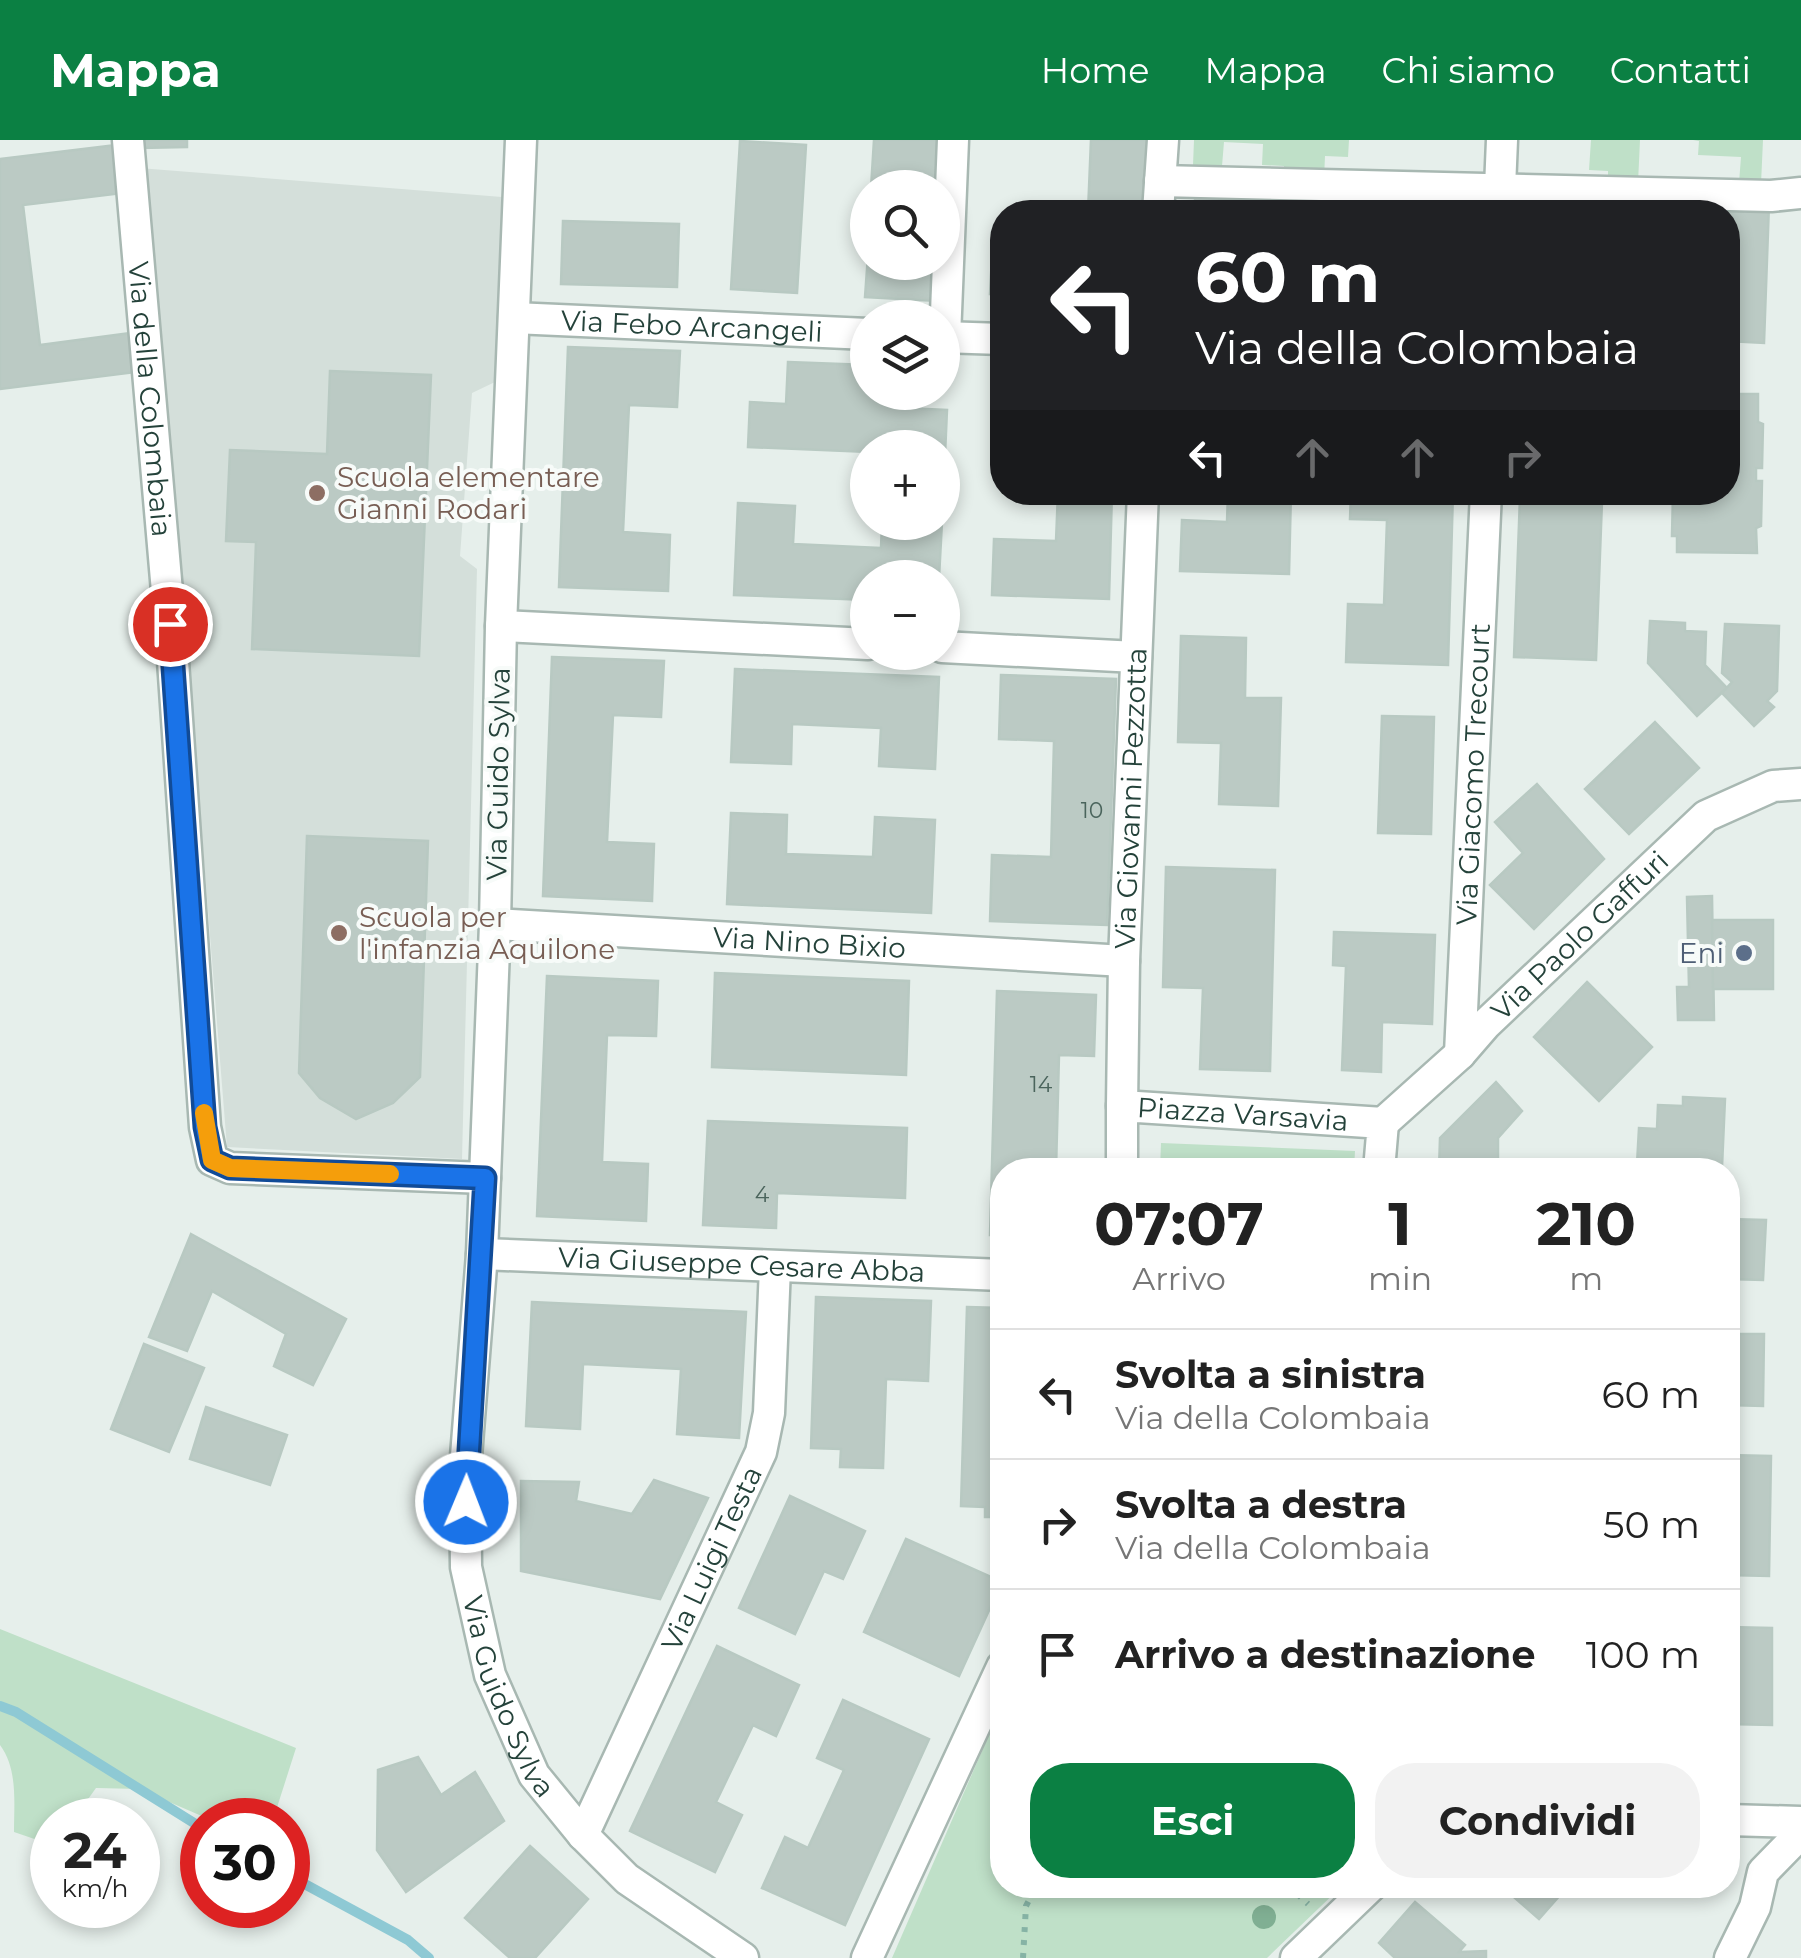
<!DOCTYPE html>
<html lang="it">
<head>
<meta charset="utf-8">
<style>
	:root { --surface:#fff; --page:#f2f2f2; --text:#222; --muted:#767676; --line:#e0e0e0; --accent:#0b8043 }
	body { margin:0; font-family:Montserrat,sans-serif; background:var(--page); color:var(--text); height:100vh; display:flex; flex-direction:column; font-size:38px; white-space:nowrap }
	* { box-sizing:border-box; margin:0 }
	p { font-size:32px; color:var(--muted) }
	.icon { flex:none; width:55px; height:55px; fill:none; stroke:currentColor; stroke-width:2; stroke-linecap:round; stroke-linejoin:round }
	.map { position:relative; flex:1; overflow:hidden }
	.drawer { position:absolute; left:990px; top:1018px; width:750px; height:740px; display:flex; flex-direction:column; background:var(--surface); border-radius:40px; box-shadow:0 5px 15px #0003 }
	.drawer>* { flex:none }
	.top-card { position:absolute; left:990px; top:60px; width:750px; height:305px; border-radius:40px; box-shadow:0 5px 15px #0003; background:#202124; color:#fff; overflow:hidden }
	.buttons { position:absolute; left:850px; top:30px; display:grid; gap:20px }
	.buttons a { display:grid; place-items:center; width:110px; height:110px; border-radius:50%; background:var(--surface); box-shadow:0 5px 15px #0003; font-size:50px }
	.speed { position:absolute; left:30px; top:1658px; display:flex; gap:20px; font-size:50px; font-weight:700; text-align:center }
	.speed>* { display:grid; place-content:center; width:130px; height:130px; border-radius:50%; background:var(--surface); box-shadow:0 5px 15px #0003; line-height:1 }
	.speed small { font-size:25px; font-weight:400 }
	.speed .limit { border:15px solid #d22; background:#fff; color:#111 }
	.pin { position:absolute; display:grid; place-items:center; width:85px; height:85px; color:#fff; margin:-42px; border:5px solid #fff; border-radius:50%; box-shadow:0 2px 10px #0007 }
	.me { position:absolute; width:110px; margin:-55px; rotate:1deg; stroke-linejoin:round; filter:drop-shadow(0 0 8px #0008) }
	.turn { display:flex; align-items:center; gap:35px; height:210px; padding:0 40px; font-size:45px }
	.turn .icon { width:130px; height:130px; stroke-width:2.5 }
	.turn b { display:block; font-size:70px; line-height:85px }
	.lanes { display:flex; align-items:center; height:95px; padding:0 40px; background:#0003; justify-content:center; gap:50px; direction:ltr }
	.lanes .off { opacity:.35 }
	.eta { display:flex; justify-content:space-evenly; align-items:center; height:170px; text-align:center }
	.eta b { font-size:60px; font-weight:700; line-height:70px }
	.action { display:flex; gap:20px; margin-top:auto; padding:20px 40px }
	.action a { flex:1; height:115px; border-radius:40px; background:var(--accent); color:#fff; font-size:40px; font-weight:700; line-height:115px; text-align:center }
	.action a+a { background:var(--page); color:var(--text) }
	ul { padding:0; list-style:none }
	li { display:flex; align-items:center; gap:30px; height:130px; padding:0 40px; border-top:2px solid var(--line) }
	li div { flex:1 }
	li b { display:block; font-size:38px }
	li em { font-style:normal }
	header { display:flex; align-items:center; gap:60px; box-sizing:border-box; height:140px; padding:0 50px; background:var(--accent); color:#fff }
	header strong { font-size:48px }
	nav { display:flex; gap:55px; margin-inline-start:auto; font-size:35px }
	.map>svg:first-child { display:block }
	.built { fill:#d4dfda }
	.green { fill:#bfe0c8 }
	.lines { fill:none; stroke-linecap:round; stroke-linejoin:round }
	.stream { stroke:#8ec9d4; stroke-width:10 }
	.building { fill:#bbcac4; stroke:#b8c9c2; stroke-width:2.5 }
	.minor-casing { stroke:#a8b8b2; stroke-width:35 }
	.path { stroke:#86b3a5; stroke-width:6; stroke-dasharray:5 8; stroke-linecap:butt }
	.minor { stroke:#fff; stroke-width:30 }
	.tree { fill:#80af93 }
	.route-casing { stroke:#114b97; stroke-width:25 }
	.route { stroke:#1a73e8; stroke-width:18 }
	.slow { stroke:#f59e0b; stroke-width:18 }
	.education-dot { fill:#8d6e63; stroke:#f7fbf9; stroke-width:4 }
	.service-dot { fill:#5c6f8a; stroke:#f7fbf9; stroke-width:4 }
	.labels { text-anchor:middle; stroke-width:8; stroke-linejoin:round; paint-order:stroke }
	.number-label { font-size:22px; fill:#4a645c }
	.street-label { font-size:28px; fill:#24423a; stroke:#f7fbf9 }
	.education-label { font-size:28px; fill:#785e54; stroke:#f7fbf9; text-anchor:start }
	.service-label { font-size:28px; fill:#4e5e75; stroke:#f7fbf9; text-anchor:end }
</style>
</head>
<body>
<header>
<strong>Mappa</strong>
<nav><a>Home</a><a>Mappa</a><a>Chi siamo</a><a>Contatti</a></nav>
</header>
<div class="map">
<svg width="1801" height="1818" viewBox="0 0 1801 1818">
	<rect width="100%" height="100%" fill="#e6efeb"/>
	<path class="built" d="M 139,28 L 502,57 L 495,242 L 472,253 L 460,416 L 477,429 L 462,1019 L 227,1007 L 191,559 Z"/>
	<g class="green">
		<path d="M 1194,0 L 1349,0 L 1348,17 L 1325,16 L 1324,39 L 1284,37 L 1284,26 L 1262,25 L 1263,4 L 1224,2 L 1222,26 L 1193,25 Z"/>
		<path d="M 1591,0 L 1640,0 L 1638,43 L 1608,41 L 1608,31 L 1589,30 Z"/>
		<path d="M 1693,0 L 1763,0 L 1761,44 L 1739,43 L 1741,17 L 1698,15 L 1699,1 Z"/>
		<path d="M 1161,1003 L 1355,1011 L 1354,1030 L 1160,1030 Z"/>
		<path d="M 0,1489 L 296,1608 L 273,1680 L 211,1680 L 139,1649 L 96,1648 L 73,1680 L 52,1680 L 52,1705 L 14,1692 C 14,1663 18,1629 0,1605 Z"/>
		<path d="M 1002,1565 L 1002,1745 L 1343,1745 L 1267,1818 L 892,1818 Z"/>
	</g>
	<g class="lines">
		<g class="stream">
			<path d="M 0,1566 L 16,1572 L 202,1688"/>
			<path d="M 288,1735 L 408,1800 L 429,1818"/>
		</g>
	</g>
	<g class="building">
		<path d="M 140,0 L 187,0 L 187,7 L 140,8 Z"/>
		<path d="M 874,0 L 946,0 L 942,48 L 871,48 Z"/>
		<path d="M 1091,0 L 1148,0 L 1144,72 L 1088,72 Z"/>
		<path d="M 740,1 L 806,5 L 797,153 L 731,149 Z"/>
		<path d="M 117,5 L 123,53 L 23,65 L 40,205 L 131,193 L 136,232 L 0,249 L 0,19 Z"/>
		<path d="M 1365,52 L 1467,55 L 1466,72 L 1364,72 Z"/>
		<path d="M 1195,53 L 1291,56 L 1291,72 L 1195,72 Z"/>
		<path d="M 1529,55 L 1769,64 L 1764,203 L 1728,201 L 1728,72 L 1528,72 Z"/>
		<path d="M 563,81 L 679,84 L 677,147 L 561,144 Z"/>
		<path d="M 993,97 L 1002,97 L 1002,155 L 990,154 Z"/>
		<path d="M 868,115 L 868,122 L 939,122 L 937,161 L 865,157 Z"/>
		<path d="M 568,207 L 680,211 L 677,267 L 629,265 L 623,392 L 670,395 L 668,451 L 559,447 Z"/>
		<path d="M 788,222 L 868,225 L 868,252 L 905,252 L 905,268 L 947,270 L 945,315 L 942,315 L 942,308 L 868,308 L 868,312 L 748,307 L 750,262 L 786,264 Z"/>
		<path d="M 330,231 L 431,235 L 419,516 L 252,509 L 256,402 L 226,401 L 230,310 L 327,314 Z"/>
		<path d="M 1728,254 L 1758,254 L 1758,282 L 1763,284 L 1762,328 L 1756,328 L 1756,341 L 1762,341 L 1761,386 L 1756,388 L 1757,413 L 1677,412 L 1677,396 L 1672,396 L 1673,352 L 1728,352 Z"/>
		<path d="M 1058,352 L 1112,352 L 1109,459 L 992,455 L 994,399 L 1056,401 Z"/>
		<path d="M 1228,352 L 1291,352 L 1289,434 L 1180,431 L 1182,380 L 1227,382 Z"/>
		<path d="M 1351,352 L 1453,352 L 1448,525 L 1346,522 L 1348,464 L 1384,465 L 1387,380 L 1350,379 Z"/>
		<path d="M 1520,357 L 1602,361 L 1596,520 L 1514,517 Z"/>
		<path d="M 738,363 L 795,366 L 793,404 L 881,408 L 882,382 L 942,382 L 939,438 L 868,438 L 868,460 L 734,455 Z"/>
		<path d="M 1650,481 L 1685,483 L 1685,491 L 1706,492 L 1705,525 L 1727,548 L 1697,576 L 1648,523 Z"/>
		<path d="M 1725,484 L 1779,486 L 1777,551 L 1767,561 L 1774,567 L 1754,586 L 1722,553 L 1732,542 L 1722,533 Z"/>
		<path d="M 1181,496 L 1246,498 L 1245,558 L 1281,558 L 1278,666 L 1219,664 L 1221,603 L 1178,602 Z"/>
		<path d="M 552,517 L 664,521 L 661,577 L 613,575 L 607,702 L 654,704 L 652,761 L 543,756 Z"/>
		<path d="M 735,529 L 939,537 L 935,629 L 879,626 L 881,588 L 792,584 L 791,624 L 731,622 Z"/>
		<path d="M 1001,535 L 1116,539 L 1107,785 L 990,781 L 992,715 L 1051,717 L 1054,601 L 999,599 Z"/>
		<path d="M 1382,576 L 1434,577 L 1431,694 L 1378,693 Z"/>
		<path d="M 1655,582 L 1699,628 L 1629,694 L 1585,649 Z"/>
		<path d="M 1537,644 L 1604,719 L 1534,789 L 1490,745 L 1523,713 L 1495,682 Z"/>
		<path d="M 731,673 L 787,675 L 786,714 L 873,717 L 875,677 L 935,680 L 931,773 L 727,764 Z"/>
		<path d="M 307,696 L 428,701 L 420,937 L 393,963 L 356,979 L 320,958 L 299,933 Z"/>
		<path d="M 1166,727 L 1275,730 L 1270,931 L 1200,929 L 1203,848 L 1163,847 Z"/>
		<path d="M 1712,756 L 1714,880 L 1678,880 L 1677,847 L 1689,847 L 1687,757 Z"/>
		<path d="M 1712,780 L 1773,780 L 1773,849 L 1713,849 Z"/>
		<path d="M 1334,792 L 1435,795 L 1432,884 L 1382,882 L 1381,932 L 1342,930 L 1346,826 L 1333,825 Z"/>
		<path d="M 715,833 L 909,841 L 906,935 L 712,927 Z"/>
		<path d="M 547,836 L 658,841 L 656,896 L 607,895 L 602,1022 L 648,1024 L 646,1081 L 537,1076 Z"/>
		<path d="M 1587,842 L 1652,907 L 1599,961 L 1534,897 Z"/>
		<path d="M 997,851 L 1096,855 L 1094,916 L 1059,915 L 1056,1030 L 1002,1030 L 1002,1095 L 990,1095 Z"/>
		<path d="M 1496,942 L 1522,971 L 1498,998 L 1498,1030 L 1439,1030 L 1440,998 Z"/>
		<path d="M 1683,957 L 1725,959 L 1722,1027 L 1637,1024 L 1639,988 L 1657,989 L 1658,965 L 1683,966 Z"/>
		<path d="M 708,981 L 907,988 L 905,1058 L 777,1053 L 776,1088 L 703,1085 Z"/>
		<path d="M 1728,1079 L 1766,1080 L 1763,1140 L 1728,1139 Z"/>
		<path d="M 191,1094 L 346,1179 L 313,1245 L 274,1226 L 286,1194 L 212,1151 L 187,1211 L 149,1197 Z"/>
		<path d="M 816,1157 L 931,1161 L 928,1241 L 886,1239 L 883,1328 L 840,1327 L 841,1309 L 811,1308 Z"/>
		<path d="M 532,1162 L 746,1172 L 739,1298 L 677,1294 L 681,1229 L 583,1224 L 580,1289 L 526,1286 Z"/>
		<path d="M 967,1167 L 1002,1168 L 1002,1377 L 985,1377 L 985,1367 L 961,1366 Z"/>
		<path d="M 1734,1194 L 1764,1194 L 1763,1266 L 1728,1265 L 1728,1200 L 1734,1200 Z"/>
		<path d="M 144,1204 L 204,1228 L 169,1312 L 111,1289 Z"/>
		<path d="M 206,1267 L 287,1295 L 270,1345 L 190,1319 Z"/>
		<path d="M 1728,1315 L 1771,1316 L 1769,1436 L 1728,1435 Z"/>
		<path d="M 654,1340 L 708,1358 L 660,1459 L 521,1431 L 521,1341 L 579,1342 L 576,1361 L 632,1374 Z"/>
		<path d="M 790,1356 L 865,1391 L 843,1439 L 824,1431 L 795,1494 L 739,1468 Z"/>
		<path d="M 906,1399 L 1002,1442 L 959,1536 L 864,1492 Z"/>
		<path d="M 1728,1487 L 1772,1488 L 1772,1585 L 1728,1584 Z"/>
		<path d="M 717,1506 L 799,1545 L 776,1596 L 753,1585 L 716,1662 L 742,1675 L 715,1732 L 630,1691 Z"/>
		<path d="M 843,1560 L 929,1599 L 845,1785 L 762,1748 L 785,1697 L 808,1708 L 844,1630 L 817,1618 Z"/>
		<path d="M 418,1617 L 441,1655 L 475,1632 L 504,1681 L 406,1752 L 377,1710 L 378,1630 Z"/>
		<path d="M 530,1706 L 588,1759 L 535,1818 L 510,1818 L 465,1778 Z"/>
		<path d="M 1500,1745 L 1569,1745 L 1539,1779 Z"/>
		<path d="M 1415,1762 L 1465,1805 L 1459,1812 L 1486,1811 L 1486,1818 L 1395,1818 L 1379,1803 Z"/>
	</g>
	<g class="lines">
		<g class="minor-casing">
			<g id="minor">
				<path id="s1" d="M 128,0 L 173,521 L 205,987 L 212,1020 L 230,1028 L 485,1038"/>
				<path id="s2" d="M 521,0 L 501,486 L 495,784 L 482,1114 L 465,1329 L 466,1427 L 490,1535 L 534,1635 L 583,1695 L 627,1739 L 743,1818"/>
				<path d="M 1160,41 L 1771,56 L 1801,53"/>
				<path d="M 1158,72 L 1163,0"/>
				<path d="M 1499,72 L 1502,0"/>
				<path id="s3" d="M 514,178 L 868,194"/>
				<path d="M 942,197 L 1002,199"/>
				<path d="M 945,197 L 953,0"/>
				<path d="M 501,486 L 868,504"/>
				<path d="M 942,507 L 1136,517"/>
				<path id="s4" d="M 495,784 L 1124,821"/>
				<path id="s5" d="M 1460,914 L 1486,352"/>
				<path id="s6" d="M 1122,966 L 1124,821 L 1143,352"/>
				<path id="s7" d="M 1383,983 L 1460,914 L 1486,884 L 1706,676 L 1773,646 L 1801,644"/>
				<path id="s8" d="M 1122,1030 L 1122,966 L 1383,983 L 1379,1030"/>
				<path id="s9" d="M 482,1114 L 1002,1135"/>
				<path d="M 1728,1680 L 1801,1682"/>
				<path id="s10" d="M 583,1695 L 761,1312 L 769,1273 L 775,1127"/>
				<path d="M 867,1818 L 1002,1527"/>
				<path d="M 1296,1818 L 1372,1745"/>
				<path d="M 1730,1818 L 1755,1767 L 1763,1732 L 1801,1693"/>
			</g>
		</g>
		<g class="path">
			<path d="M 1288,1745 L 1308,1764"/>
			<path d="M 1023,1818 L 1026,1766 L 1037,1745"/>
		</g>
		<use href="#minor" class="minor"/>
	</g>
	<circle class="tree" cx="1264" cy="1777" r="12"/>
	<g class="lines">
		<g class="route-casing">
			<path id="route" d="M 170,484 L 205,987 L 212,1020 L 230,1028 L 485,1038 L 466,1362"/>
		</g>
		<use href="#route" class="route"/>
		<path class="slow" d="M 204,973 L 212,1020 L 230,1028 L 390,1034"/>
	</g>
	<g class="education-dot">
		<circle cx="317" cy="353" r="10"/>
		<circle cx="339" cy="793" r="10"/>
	</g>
	<circle class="service-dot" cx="1744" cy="813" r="10"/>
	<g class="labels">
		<g class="number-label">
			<text x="1092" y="678">10</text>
			<text x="1041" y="952">14</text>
			<text x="762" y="1062">4</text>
		</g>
		<g class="street-label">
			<text dy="10" stroke="none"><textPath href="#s3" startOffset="178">Via Febo Arcangeli</textPath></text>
			<text dy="10" stroke="none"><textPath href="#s1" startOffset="260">Via della Colombaia</textPath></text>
			<text dy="10" stroke="none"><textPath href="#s5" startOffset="280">Via Giacomo Trecourt</textPath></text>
			<text transform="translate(498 634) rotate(-89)" y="10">Via Guido Sylva</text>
			<text dy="10" stroke="none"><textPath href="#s6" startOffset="308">Via Giovanni Pezzotta</textPath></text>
			<text dy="10" stroke="none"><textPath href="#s7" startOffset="272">Via Paolo Gaffuri</textPath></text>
			<text dy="10" stroke="none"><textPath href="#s4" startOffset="315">Via Nino Bixio</textPath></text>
			<text dy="10" stroke="none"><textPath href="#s8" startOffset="185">Piazza Varsavia</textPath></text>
			<text dy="10" stroke="none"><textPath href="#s9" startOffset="260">Via Giuseppe Cesare Abba</textPath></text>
			<text dy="10" stroke="none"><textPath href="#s10" startOffset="305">Via Luigi Testa</textPath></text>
			<text dy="10" stroke="none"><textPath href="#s2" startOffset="1565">Via Guido Sylva</textPath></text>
		</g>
		<g class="education-label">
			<text x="337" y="347">Scuola elementare<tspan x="337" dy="32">Gianni Rodari</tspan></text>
			<text x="359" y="787">Scuola per<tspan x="359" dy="32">l'infanzia Aquilone</tspan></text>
		</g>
		<g class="service-label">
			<text x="1724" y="823">Eni</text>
		</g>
	</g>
</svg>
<div class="buttons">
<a><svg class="icon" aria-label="search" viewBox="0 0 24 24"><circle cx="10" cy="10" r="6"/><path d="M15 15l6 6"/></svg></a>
<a><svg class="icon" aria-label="layers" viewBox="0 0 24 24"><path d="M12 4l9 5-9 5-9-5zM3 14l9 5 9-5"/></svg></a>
<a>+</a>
<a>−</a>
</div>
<div class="speed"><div>24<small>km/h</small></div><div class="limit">30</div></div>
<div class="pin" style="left:170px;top:484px;background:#d93025"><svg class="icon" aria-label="arrive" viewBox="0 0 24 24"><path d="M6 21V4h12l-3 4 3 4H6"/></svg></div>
<svg class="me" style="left:466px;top:1362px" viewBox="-20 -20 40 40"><circle r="17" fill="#1a73e8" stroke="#fff" stroke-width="3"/><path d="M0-11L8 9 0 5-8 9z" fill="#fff"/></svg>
<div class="top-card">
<div class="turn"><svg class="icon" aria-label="left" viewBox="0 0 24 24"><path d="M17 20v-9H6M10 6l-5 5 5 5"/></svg><div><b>60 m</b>Via della Colombaia</div></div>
<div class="lanes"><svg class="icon" aria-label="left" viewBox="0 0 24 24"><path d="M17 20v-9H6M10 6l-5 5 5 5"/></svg><svg class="icon off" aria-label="ahead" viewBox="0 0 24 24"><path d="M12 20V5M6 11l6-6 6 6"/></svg><svg class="icon off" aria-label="ahead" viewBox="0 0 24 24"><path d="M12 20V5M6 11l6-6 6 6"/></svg><svg class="icon off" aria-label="right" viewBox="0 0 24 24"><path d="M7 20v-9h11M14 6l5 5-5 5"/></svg></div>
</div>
<section class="drawer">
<div class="eta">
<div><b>07:07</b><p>Arrivo</p></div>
<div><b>1</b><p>min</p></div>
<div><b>210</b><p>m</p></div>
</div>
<ul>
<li><svg class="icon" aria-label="left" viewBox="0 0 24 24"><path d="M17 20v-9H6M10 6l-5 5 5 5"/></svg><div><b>Svolta a sinistra</b><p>Via della Colombaia</p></div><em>60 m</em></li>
<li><svg class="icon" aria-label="right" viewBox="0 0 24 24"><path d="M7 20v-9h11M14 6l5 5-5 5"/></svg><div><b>Svolta a destra</b><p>Via della Colombaia</p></div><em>50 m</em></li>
<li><svg class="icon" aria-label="arrive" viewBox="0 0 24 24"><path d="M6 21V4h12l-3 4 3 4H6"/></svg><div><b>Arrivo a destinazione</b></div><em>100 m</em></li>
</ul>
<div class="action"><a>Esci</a><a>Condividi</a></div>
</section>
</div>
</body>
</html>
